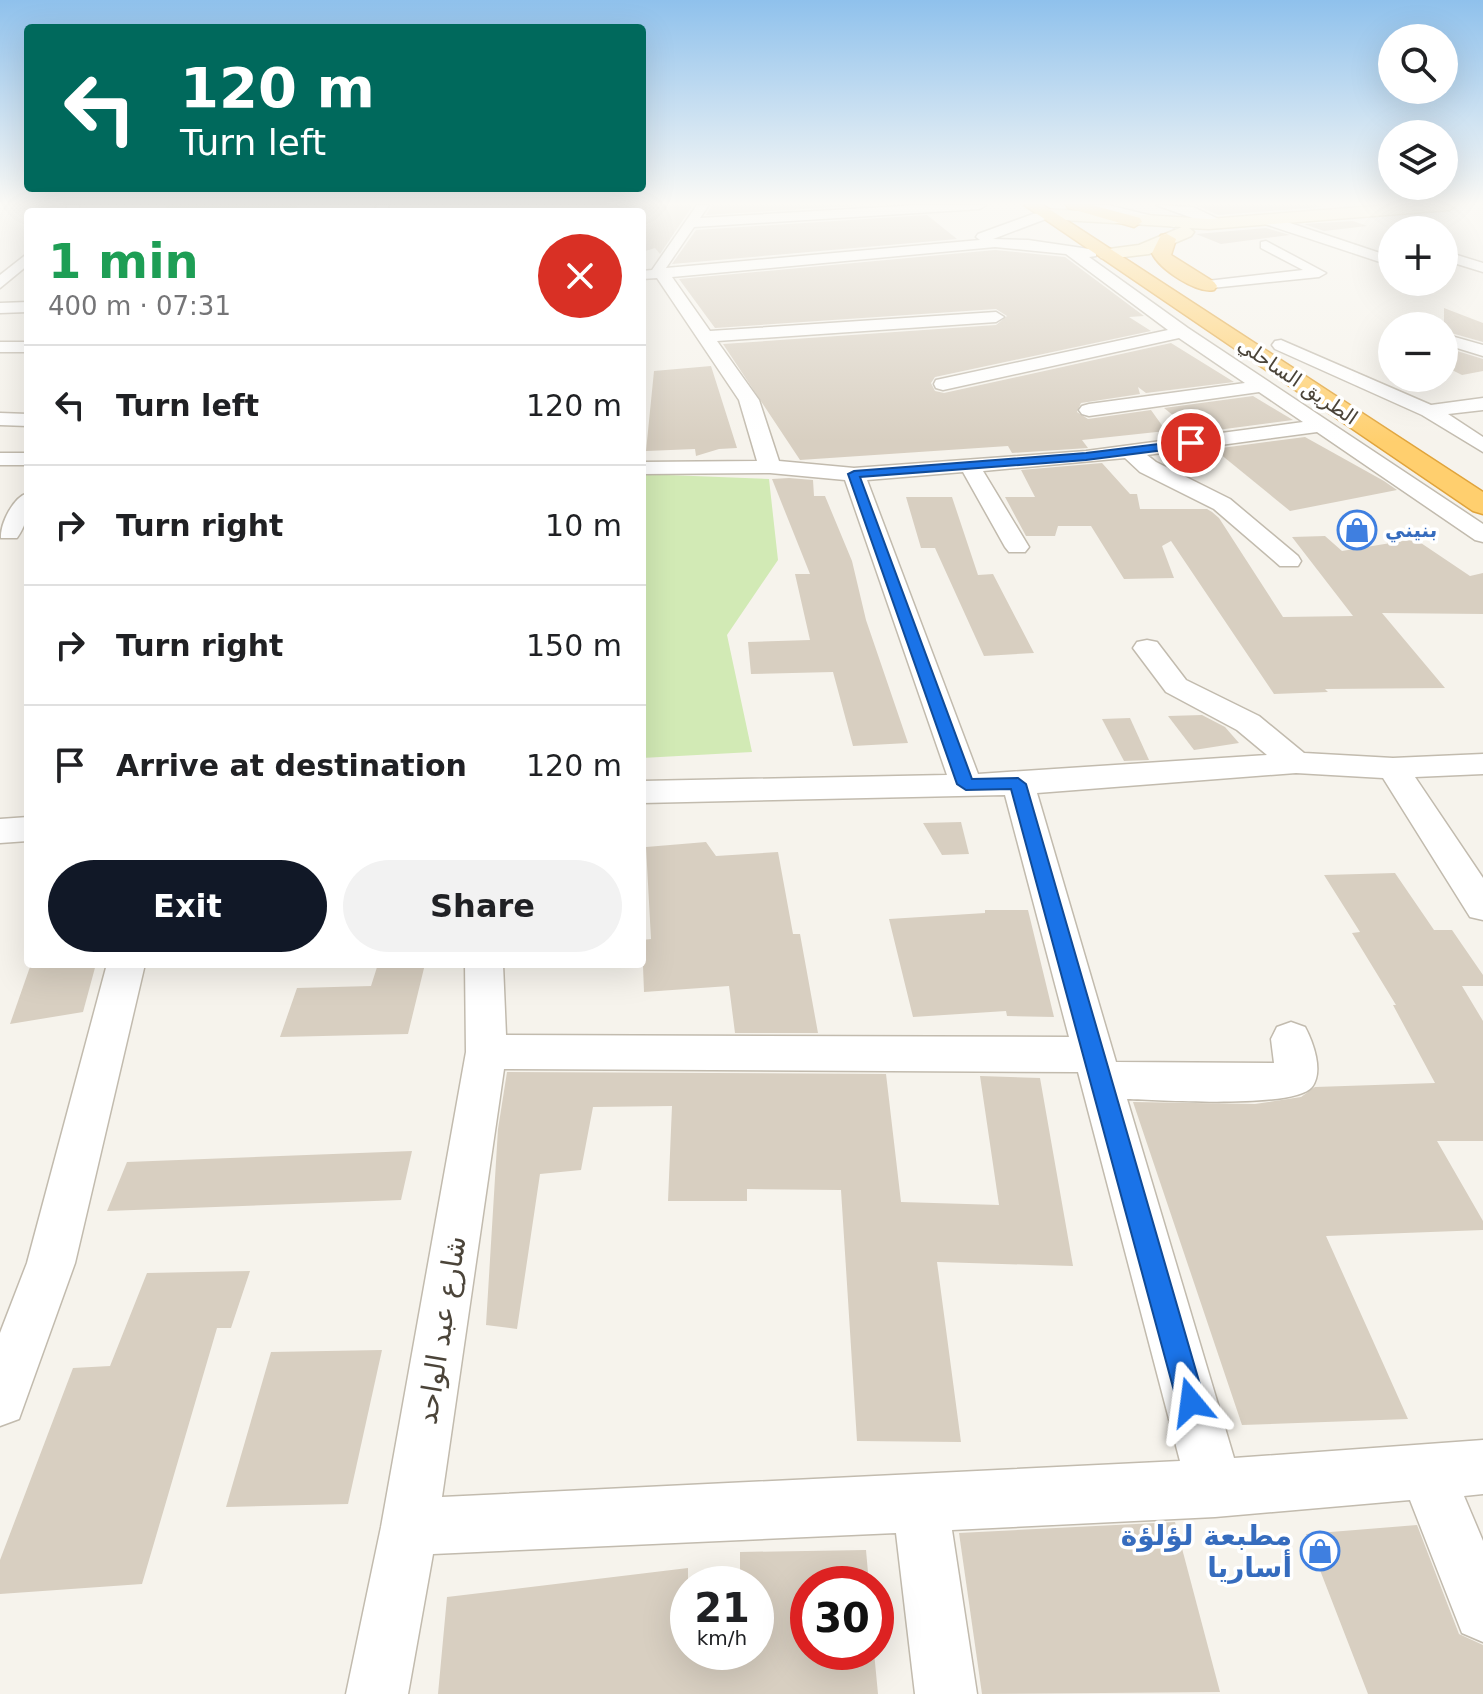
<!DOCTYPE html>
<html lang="en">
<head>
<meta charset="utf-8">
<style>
	:root { --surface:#fff; --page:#f2f2f2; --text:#202124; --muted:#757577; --line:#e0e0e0; --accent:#111827 }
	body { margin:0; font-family:"DejaVu Sans","Noto Sans Arabic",sans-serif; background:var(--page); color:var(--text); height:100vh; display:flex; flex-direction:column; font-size:30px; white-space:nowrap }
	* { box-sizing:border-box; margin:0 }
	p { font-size:26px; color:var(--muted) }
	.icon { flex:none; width:44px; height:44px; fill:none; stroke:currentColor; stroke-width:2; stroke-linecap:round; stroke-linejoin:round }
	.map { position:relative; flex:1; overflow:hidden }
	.drawer { position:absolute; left:24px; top:208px; width:622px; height:760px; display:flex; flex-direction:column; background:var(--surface); border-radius:8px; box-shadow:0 8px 32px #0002 }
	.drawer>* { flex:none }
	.hud { position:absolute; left:24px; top:24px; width:622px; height:168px; border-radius:8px; box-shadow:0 8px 32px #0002; background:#00695c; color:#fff; overflow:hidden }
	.fabs { position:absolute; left:1378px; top:24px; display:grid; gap:16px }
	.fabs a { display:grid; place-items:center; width:80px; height:80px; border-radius:50%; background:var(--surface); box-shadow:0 8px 32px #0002; font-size:40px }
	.speed { position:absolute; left:670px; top:1566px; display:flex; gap:16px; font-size:40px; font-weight:700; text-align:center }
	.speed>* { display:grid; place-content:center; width:104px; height:104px; border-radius:50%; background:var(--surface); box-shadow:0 8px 32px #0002; line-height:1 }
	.speed small { font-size:20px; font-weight:400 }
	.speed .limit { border:12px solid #d22; background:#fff; color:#111 }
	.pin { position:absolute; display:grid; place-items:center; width:68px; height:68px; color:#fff; margin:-34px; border:4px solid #fff; border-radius:50%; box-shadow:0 2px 8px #0007 }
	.me { position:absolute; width:88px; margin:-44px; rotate:344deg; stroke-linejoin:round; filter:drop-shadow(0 0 6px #0008) }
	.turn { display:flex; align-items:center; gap:28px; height:168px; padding:0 24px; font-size:36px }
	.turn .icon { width:104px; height:104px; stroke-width:2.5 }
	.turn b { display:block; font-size:56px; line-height:68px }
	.round { display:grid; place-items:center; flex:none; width:84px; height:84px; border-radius:42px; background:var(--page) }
	.head { display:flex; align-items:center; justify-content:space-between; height:136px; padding:0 24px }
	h1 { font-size:48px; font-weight:700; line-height:60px; color:#1e9e55 }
	.cta { display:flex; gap:16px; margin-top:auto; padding:16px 24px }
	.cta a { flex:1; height:92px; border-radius:48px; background:var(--accent); color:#fff; font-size:32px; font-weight:700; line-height:92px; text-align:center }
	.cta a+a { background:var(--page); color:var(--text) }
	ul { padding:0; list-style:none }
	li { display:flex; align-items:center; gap:24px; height:120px; padding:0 24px; border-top:2px solid var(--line) }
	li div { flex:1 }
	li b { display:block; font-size:30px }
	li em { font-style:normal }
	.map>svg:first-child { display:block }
	.green { fill:#d2eab5 }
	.building { fill:#d8cfc1 }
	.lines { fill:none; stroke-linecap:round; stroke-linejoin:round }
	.street-casing { stroke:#c2bbae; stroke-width:3 }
	.secondary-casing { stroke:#d6c79b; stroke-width:3 }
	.highway-casing { stroke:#e0a43c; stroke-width:3 }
	.street { fill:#fff; fill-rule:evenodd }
	.secondary { fill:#fff3cd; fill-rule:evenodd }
	.highway { fill:#ffcf6e; fill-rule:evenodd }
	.route { fill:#1a73e8; stroke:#114b97; stroke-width:2 }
	.labels { text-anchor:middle; stroke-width:7; stroke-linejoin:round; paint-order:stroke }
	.far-street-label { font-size:20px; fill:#4b4439; stroke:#fff }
	.far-shop-label { font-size:20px; font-weight:bold; fill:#366cbe; stroke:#fff; text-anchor:start }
	.near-street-label { font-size:28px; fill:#4b4439; stroke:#fff }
	.near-shop-label { font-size:28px; font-weight:bold; fill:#366cbe; stroke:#fff; text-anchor:end }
</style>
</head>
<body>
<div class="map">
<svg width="1483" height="1694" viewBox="0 0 1483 1694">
	<rect width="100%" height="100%" fill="#f6f3ec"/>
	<g class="green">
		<path d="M 167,205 L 296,205 L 297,209 L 279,211 L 220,209 L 165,212 Z"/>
		<path d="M 642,474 L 769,479 L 778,560 L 727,635 L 752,752 L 642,758 Z"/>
	</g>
	<g class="building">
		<path d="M 642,205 L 693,205 L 660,254 L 655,248 L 642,252 Z"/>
		<path d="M 712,205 L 869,205 L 706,215 Z"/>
		<path d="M 1196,205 L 1315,205 L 1321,207 L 1218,215 Z"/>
		<path d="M 927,215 L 957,239 L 672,264 L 696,230 Z"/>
		<path d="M 1353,221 L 1367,226 L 1324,231 L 1304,224 Z"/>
		<path d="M 1266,228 L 1290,235 L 1221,244 L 1196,234 Z"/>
		<path d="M 995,250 L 1065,257 L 1144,316 L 1129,317 L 1151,331 L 935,377 L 931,383 L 935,391 L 944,393 L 1171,343 L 1234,382 L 1146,393 L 1138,387 L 1140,394 L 1081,403 L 1077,412 L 1088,419 L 1151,410 L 1166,431 L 1082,440 L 1088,448 L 1012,453 L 1008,446 L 800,460 L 723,344 L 996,325 L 1007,316 L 996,309 L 715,328 L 679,279 Z"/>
		<path d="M 1444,308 L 1483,323 L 1483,342 L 1444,331 Z"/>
		<path d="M 1444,347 L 1483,359 L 1483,371 L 1462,375 L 1444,366 Z"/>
		<path d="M 711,366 L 737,448 L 719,449 L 696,456 L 695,449 L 646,451 L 654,371 Z"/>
		<path d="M 1253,396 L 1293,420 L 1195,433 L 1164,408 Z"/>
		<path d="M 1305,437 L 1384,481 L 1397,490 L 1290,511 L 1214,449 Z"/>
		<path d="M 1102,463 L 1130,494 L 1137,494 L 1140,509 L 1207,509 L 1212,512 L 1219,518 L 1283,617 L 1353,616 L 1292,537 L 1325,536 L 1342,551 L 1415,539 L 1470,576 L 1483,573 L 1483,614 L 1382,613 L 1445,688 L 1325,689 L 1328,692 L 1274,694 L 1171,541 L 1162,546 L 1174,578 L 1124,579 L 1091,526 L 1058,526 L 1055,536 L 1026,536 L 1005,497 L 1035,497 L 1021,470 Z"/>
		<path d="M 789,478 L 813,480 L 814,496 L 825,496 L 852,561 L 866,620 L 908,743 L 853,746 L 833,672 L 751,674 L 748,642 L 810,640 L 795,574 L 810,574 L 772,479 Z"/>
		<path d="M 906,497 L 952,497 L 978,575 L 993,574 L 1034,653 L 984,656 L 935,548 L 921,548 Z"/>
		<path d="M 1202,715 L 1225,727 L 1239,743 L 1194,750 L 1168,716 Z"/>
		<path d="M 1130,718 L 1149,760 L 1124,761 L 1102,719 Z"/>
		<path d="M 961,822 L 969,854 L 942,855 L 923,823 Z"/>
		<path d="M 706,842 L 716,856 L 778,852 L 793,934 L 800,934 L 818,1033 L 735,1033 L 729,986 L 644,992 L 642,940 L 651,939 L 646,847 Z"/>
		<path d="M 1395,873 L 1434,930 L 1452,930 L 1483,975 L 1483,986 L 1462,986 L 1483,1021 L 1483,1141 L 1437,1141 L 1483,1221 L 1483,1230 L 1326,1236 L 1408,1419 L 1242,1425 L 1133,1102 L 1255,1104 L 1301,1097 L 1315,1087 L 1435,1083 L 1393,1005 L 1396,1005 L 1352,933 L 1360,932 L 1324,875 Z"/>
		<path d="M 985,910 L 1028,910 L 1054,1017 L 1007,1016 L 1006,1011 L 913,1017 L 889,919 L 985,913 Z"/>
		<path d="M 31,964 L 96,964 L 83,1012 L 10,1024 Z"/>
		<path d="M 378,964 L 425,964 L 408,1034 L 280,1037 L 297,988 L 371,986 Z"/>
		<path d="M 507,1072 L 886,1074 L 901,1202 L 999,1205 L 980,1076 L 1040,1078 L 1073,1266 L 937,1262 L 961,1442 L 857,1441 L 841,1190 L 747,1189 L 747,1201 L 668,1201 L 672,1106 L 593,1107 L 581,1170 L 540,1174 L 517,1329 L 486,1325 L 498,1129 Z"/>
		<path d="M 412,1151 L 401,1200 L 107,1211 L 127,1162 Z"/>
		<path d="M 250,1271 L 231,1328 L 217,1328 L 142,1584 L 0,1594 L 0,1560 L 73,1368 L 110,1366 L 147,1273 Z"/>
		<path d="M 382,1350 L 348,1504 L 226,1507 L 271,1352 Z"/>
		<path d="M 1175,1522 L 1220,1692 L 982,1694 L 959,1533 Z"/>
		<path d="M 1417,1525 L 1459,1634 L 1483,1645 L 1483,1694 L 1368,1694 L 1306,1534 Z"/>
		<path d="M 866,1550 L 869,1584 L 808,1584 L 808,1652 L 874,1652 L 878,1694 L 438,1694 L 447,1597 L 688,1568 L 688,1652 L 756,1652 L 756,1584 L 740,1584 L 740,1552 Z"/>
	</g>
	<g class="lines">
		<g class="street-casing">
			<g id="street">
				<rect x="67" y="205" width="12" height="7"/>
				<path d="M 377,205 L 389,205 L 386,212 L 374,212 Z"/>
				<path d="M 697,205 L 709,205 L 700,218 L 919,205 L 986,205 L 980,209 L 694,227 L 666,268 L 980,240 L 976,237 L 978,234 L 1033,214 L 1051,211 L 1051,217 L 993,239 L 1028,240 L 1096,250 L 1096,256 L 1089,257 L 1188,328 L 1483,524 L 1483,542 L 1475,540 L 1317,432 L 1147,455 L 1156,462 L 1230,499 L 1298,556 L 1301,561 L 1298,566 L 1280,566 L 1214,509 L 1140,472 L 1125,458 L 983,471 L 1029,547 L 1025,552 L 1009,552 L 1005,547 L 963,472 L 867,480 L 978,774 L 1267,755 L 1237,730 L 1166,692 L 1133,648 L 1137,642 L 1147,640 L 1157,642 L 1186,680 L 1259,716 L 1304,753 L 1393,758 L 1483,754 L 1483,774 L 1415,777 L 1483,878 L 1483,920 L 1470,917 L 1383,778 L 1296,773 L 1037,793 L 1116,1062 L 1274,1063 L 1271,1039 L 1277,1027 L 1291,1022 L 1305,1027 C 1313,1042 1324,1071 1312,1087 C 1295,1109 1159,1100 1127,1099 L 1234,1458 L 1483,1440 L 1483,1494 L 1464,1496 L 1483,1541 L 1483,1642 L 1462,1633 L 1410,1500 L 1215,1517 L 952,1530 L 977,1694 L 915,1694 L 896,1533 L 433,1554 L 408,1694 L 346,1694 L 381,1527 L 466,1052 L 465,964 L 503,964 L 506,1035 L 1069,1037 L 1005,795 L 642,803 L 642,781 L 947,775 L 845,480 L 770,473 L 642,474 L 642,462 L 757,461 L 739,400 L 657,278 L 642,279 L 642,271 L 652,270 ZM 995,247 L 1066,254 L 1168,330 L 936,380 L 934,384 L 936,388 L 943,390 L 1179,338 L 1245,383 L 1089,404 L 1082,406 L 1079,410 L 1082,414 L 1089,416 L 1259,392 L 1303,422 L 1086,451 L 854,468 L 779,461 L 759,400 L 717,341 L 996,322 L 1004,317 L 996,312 L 710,331 L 672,277 ZM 504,1069 L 1078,1072 L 1180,1461 L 442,1497 Z"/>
				<path d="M 1085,205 L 1108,205 L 1181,223 L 1174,227 Z"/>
				<path d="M 1156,205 L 1193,207 L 1227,223 L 1215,226 Z"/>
				<path d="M 1262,217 L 1272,217 L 1392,257 L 1392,266 L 1262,223 Z"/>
				<path d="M 1266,241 L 1326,273 L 1319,277 L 1202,289 L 1202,283 L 1207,281 L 1303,270 L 1261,248 L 1261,242 Z"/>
				<path d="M 1444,251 L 1483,263 L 1483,272 L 1444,260 Z"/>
				<path d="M 28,253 L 28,265 L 0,288 L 0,275 Z"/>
				<path d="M 28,302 L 28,312 L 0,313 L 0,303 Z"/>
				<path d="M 1444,334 L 1483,345 L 1483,356 L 1444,344 Z"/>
				<path d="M 1281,340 L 1431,405 L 1483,398 L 1483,410 L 1448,414 L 1483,437 L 1483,452 L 1422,415 L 1275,349 L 1272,345 L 1275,341 Z"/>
				<rect x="0" y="342" width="28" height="10"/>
				<path d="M 0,413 L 28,414 L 28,426 L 0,425 Z"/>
				<rect x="0" y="453" width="28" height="12"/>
				<path d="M 28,493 C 28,512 28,522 17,538 L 1,538 C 0,524 13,497 28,493 Z"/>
				<path d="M 28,817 L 28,841 L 0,843 L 0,819 Z"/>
				<path d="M 107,964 L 145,964 L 75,1263 L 19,1419 L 0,1426 L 0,1333 L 27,1263 Z"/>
			</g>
		</g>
		<g class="secondary-casing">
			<path id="secondary" d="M 1387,205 L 1457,205 L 1449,210 L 1209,229 L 1189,228 L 1194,232 L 1191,236 L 1149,254 L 1107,259 L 1101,258 L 1098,254 L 1101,250 L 1139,245 L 1182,227 L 1046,219 L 1038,214 L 1046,209 L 1209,219 Z"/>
		</g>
		<g class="highway-casing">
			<g id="highway">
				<path d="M 1024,205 L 1043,205 L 1483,492 L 1483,514 L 1473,511 Z"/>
				<path d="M 1066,205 L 1092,205 L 1140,218 L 1142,222 L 1134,227 L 1068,208 Z"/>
				<path d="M 1167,234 L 1176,239 L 1171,255 L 1214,282 L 1217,286 L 1214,290 C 1197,294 1159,269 1152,253 L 1161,235 Z"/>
			</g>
		</g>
		<use href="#street" class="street"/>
		<use href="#secondary" class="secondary"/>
		<use href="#highway" class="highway"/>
	</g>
	<linearGradient id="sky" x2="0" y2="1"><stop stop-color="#8fc1ec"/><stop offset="0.46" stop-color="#fbfaf6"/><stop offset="1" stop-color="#fbfaf6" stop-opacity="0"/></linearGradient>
	<rect width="1483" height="442" fill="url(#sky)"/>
	<path class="route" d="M 1191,440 L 1196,443 L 1195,446 L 1086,460 L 860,477 L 972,779 L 1018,778 L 1026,784 L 1205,1402 L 1201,1412 L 1191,1416 L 1181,1412 L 1177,1402 L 1011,789 L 966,790 L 957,784 L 848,474 L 854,471 L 1086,453 Z"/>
	<defs>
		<g id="shop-ring" transform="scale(2)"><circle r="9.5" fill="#fff" stroke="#3f7fe0" stroke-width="1.5"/><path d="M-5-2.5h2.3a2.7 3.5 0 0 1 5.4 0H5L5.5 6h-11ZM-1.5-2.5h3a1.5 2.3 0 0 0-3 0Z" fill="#3f7fe0"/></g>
	</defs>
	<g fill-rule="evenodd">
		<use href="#shop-ring" x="1357" y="530"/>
		<use href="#shop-ring" x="1320" y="1551"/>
	</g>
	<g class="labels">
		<g class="far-street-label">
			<text transform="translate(1298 381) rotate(34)" y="7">الطريق الساحلي</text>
		</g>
		<g class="far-shop-label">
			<text x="1385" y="537">بنيني</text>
		</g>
		<g class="near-street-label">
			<text transform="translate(441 1330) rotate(-81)" y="10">شارع عبد الواحد</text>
		</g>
		<g class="near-shop-label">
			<text x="1292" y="1545">مطبعة لؤلؤة<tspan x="1292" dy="32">أساريا</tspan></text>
		</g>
	</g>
</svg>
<div class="fabs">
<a><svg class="icon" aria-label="search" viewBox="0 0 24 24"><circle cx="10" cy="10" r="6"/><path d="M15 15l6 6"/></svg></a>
<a><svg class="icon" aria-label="layers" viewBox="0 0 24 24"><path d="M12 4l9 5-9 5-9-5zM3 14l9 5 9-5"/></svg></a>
<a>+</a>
<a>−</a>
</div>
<div class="speed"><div>21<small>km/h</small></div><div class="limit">30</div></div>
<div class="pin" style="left:1191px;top:443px;background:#d93025"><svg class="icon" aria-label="arrive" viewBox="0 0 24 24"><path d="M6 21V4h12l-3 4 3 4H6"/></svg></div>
<svg class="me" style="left:1191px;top:1402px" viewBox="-20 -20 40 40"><path d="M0-17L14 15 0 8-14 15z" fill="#1a73e8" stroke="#fff" stroke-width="4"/></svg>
<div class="hud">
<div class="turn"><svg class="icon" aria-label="left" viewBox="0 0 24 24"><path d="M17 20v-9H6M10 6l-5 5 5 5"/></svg><div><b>120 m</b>Turn left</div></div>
</div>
<section class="drawer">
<div class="head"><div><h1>1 min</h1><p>400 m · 07:31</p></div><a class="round" style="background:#d93025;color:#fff"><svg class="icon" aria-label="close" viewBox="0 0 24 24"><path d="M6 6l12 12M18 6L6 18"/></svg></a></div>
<ul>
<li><svg class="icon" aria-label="left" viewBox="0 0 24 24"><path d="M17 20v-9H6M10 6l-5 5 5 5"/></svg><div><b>Turn left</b></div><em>120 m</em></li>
<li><svg class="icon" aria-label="right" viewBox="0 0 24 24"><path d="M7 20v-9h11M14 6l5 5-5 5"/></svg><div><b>Turn right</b></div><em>10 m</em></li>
<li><svg class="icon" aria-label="right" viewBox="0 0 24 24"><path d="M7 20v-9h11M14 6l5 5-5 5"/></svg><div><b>Turn right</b></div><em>150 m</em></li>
<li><svg class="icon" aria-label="arrive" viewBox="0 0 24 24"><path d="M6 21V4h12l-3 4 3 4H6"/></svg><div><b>Arrive at destination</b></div><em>120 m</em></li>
</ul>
<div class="cta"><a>Exit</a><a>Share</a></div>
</section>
</div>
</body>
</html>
